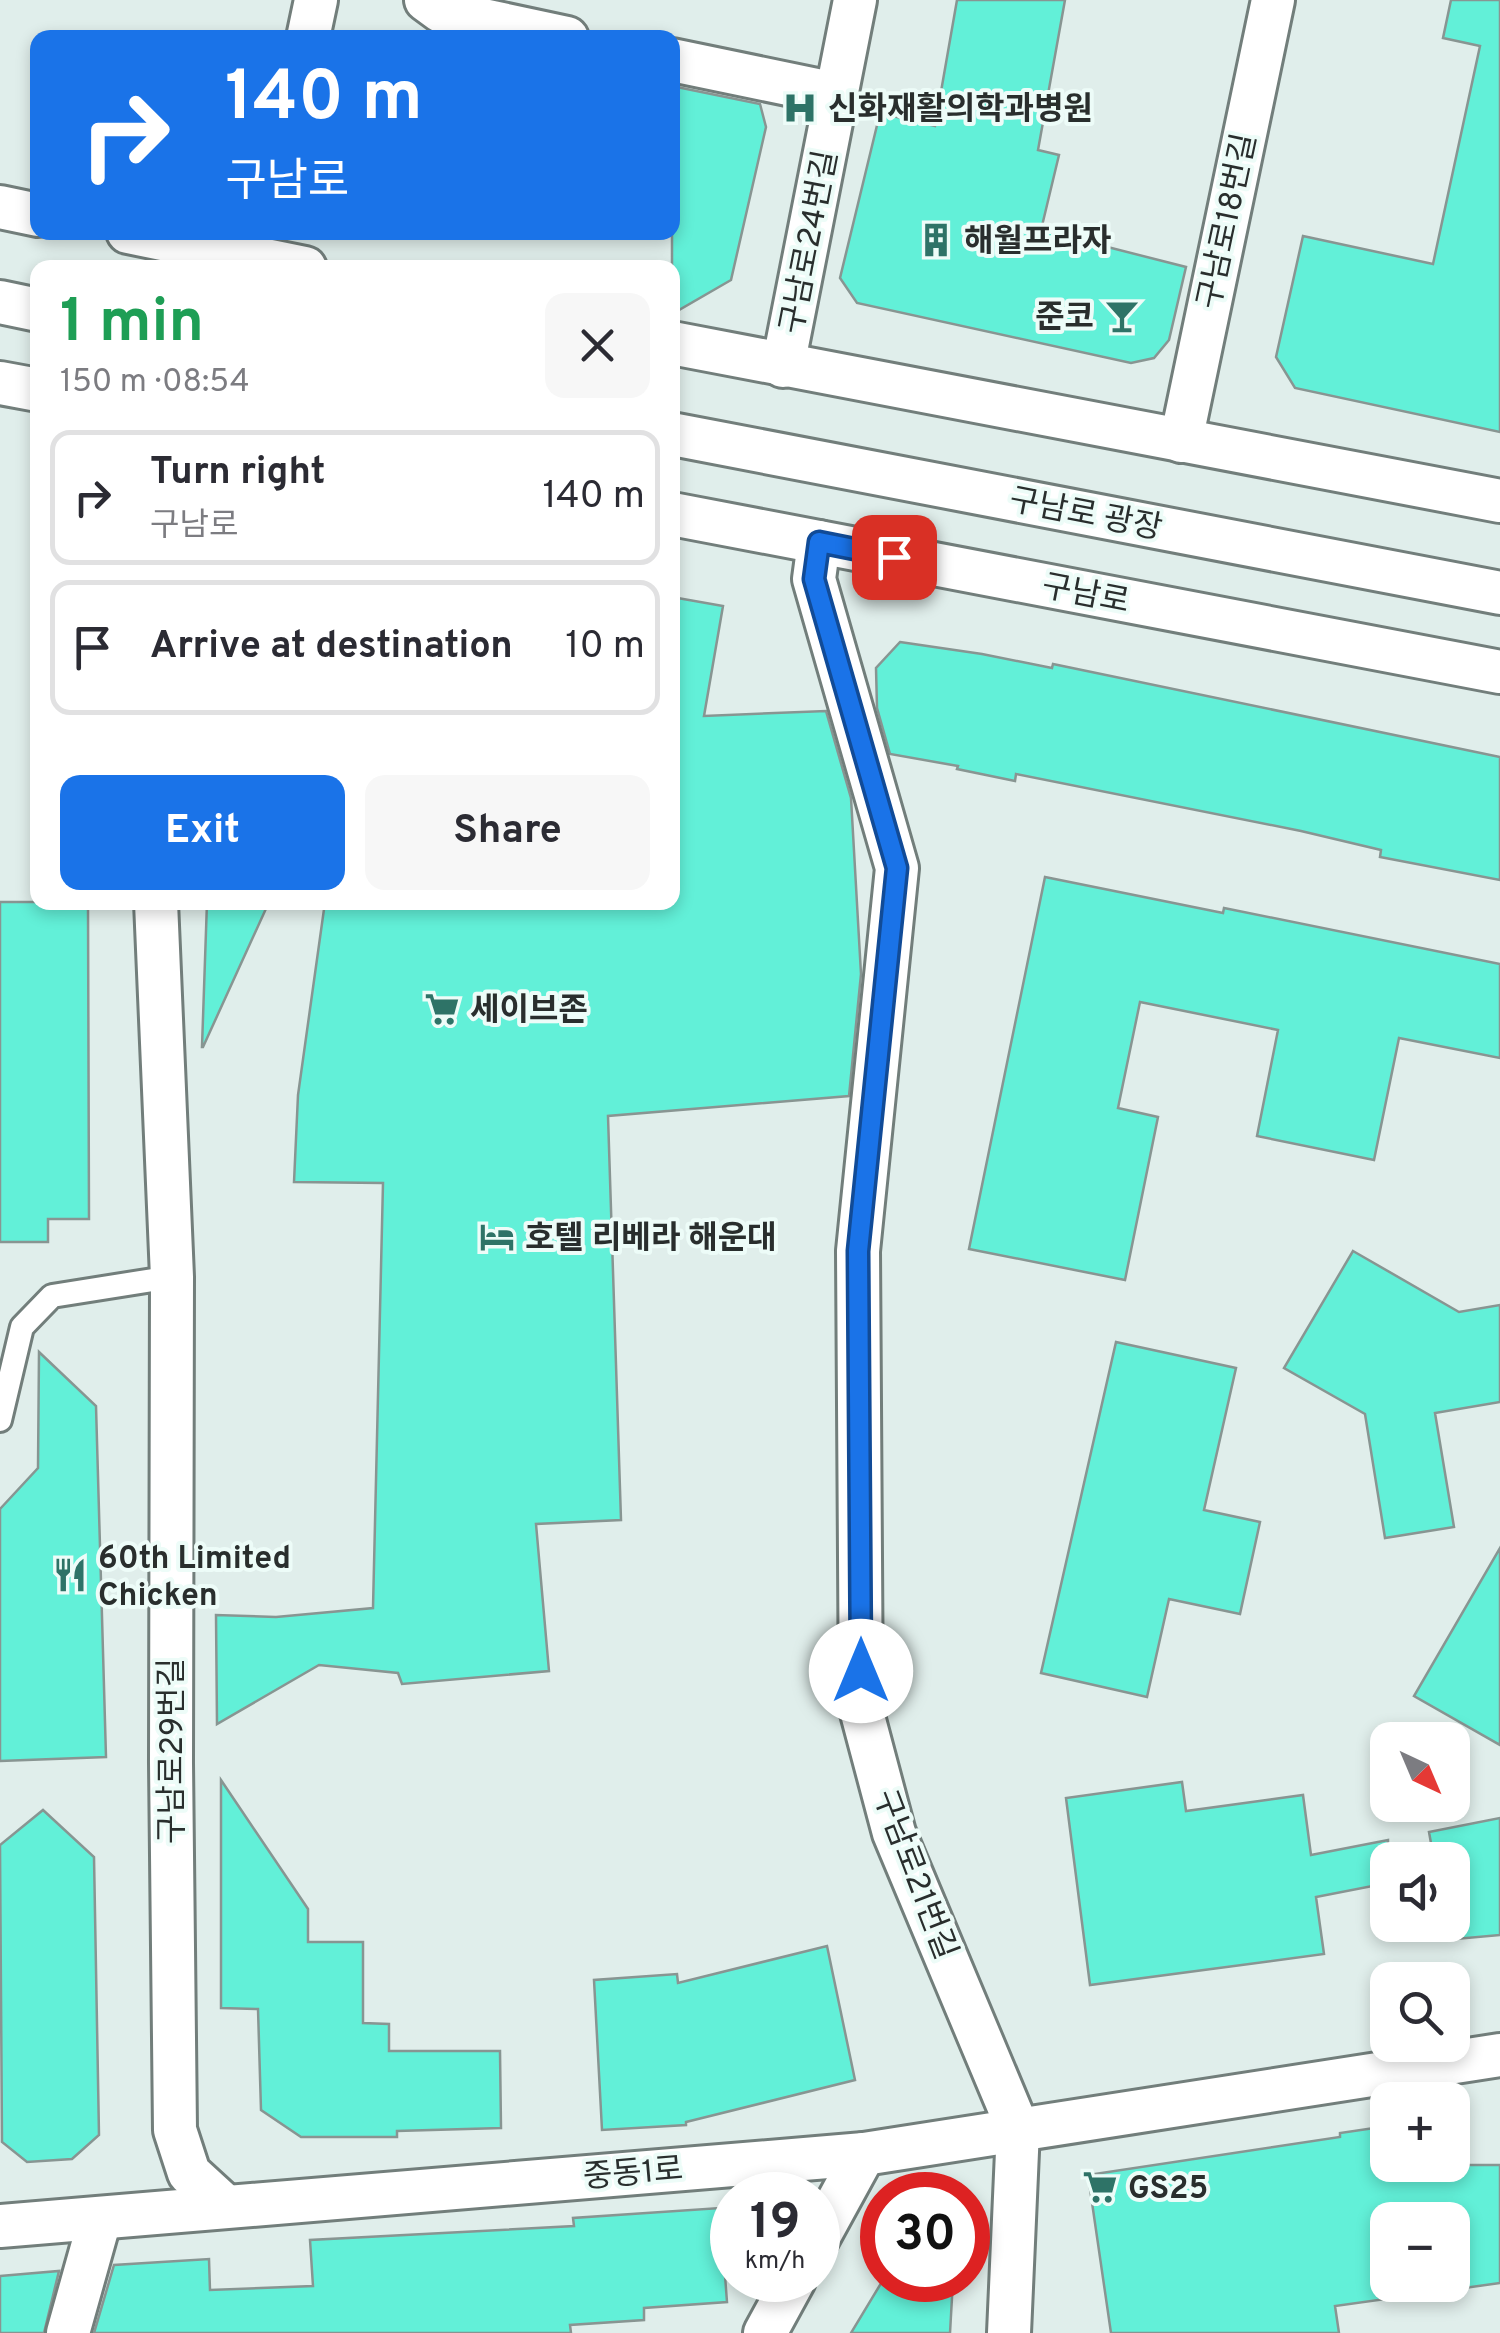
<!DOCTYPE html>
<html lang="en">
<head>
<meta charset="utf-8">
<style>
	:root { --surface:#fff; --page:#f7f7f7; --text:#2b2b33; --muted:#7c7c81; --line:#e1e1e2; --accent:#1a73e8 }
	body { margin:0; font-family:Overpass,"Noto Sans KR",sans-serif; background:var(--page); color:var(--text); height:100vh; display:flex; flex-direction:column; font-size:38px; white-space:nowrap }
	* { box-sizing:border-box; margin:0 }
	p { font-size:32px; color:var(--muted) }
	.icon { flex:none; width:55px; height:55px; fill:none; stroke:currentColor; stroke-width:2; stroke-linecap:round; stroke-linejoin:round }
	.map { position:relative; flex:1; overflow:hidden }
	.sheet { position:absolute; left:30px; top:260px; width:650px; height:650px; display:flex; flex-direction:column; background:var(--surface); border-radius:20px; box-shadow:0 5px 15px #0003 }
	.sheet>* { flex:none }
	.guide { position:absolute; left:30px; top:30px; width:650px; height:210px; border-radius:20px; box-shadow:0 5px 15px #0003; background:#1a73e8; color:#fff; overflow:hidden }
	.needle { width:65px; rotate:136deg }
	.tools { position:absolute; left:1370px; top:1722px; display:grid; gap:20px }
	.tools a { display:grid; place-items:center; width:100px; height:100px; border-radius:20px; background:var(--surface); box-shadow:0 5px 15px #0003; font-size:50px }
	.speed { position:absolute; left:710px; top:2172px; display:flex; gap:20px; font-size:50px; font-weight:700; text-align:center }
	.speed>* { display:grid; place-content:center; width:130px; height:130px; border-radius:50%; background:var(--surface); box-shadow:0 5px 15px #0003; line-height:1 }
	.speed small { font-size:25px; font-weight:400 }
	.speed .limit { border:15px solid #d22; background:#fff; color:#111 }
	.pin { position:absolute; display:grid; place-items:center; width:85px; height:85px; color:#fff; margin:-42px; border-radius:20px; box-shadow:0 5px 15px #0006 }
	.me { position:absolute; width:110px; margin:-55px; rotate:0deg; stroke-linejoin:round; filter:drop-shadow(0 0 8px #0008) }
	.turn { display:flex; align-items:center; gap:35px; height:210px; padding:0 30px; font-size:45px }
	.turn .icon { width:130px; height:130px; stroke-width:2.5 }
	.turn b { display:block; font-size:70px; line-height:85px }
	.round { display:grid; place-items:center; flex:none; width:105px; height:105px; border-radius:20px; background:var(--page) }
	.headline { display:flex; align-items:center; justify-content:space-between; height:170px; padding:0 30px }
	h1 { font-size:60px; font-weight:700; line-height:75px; color:#1e9e55 }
	.cta { display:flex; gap:20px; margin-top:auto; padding:20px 30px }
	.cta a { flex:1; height:115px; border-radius:20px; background:var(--accent); color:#fff; font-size:40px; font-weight:700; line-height:115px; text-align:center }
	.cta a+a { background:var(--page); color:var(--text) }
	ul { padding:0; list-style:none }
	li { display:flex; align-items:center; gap:30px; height:135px; margin:0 20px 15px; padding:0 10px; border:5px solid var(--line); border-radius:20px }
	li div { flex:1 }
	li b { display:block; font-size:38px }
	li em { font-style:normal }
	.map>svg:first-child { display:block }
	.building { fill:#62f0d8; stroke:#889592; stroke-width:2.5; fill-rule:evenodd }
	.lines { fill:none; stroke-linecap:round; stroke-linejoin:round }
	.lane-casing { stroke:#727e7b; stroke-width:28 }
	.street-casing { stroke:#727e7b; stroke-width:48 }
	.lane { stroke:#fff; stroke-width:22 }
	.street { stroke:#fff; stroke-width:42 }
	.route-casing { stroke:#114b97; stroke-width:25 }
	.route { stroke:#1a73e8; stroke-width:18 }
	.labels { text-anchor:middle; stroke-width:8; stroke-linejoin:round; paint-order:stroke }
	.poi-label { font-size:32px; font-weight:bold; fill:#292e2d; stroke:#edfcf8; text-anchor:start }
	.street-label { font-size:32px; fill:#292e2d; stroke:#edfcf8 }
</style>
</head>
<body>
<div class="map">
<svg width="1500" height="2333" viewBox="0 0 1500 2333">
	<rect width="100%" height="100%" fill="#e0eeeb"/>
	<g class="building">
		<path d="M 957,0 L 1065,0 L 1038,150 L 1059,155 L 1041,230 L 1186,267 L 1169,340 L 1154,358 L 1131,363 L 857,303 L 840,278 L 880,113 L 935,126 Z"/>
		<path d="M 1451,0 L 1500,0 L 1500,432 L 1295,388 L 1276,357 L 1303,236 L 1433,264 L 1480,46 L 1443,38 Z"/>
		<path d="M 672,86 L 760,104 L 766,127 L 731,280 L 672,314 Z"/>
		<path d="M 672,597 L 723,606 L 704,716 L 826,711 L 851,798 L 861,974 L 849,1096 L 608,1116 L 621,1520 L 536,1524 L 549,1671 L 402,1684 L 398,1673 L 319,1665 L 217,1724 L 216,1615 L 276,1617 L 373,1608 L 383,1183 L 294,1182 L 298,1095 L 325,902 L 672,902 Z"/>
		<path d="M 900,642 L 982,654 L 1052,668 L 1053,664 L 1500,757 L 1500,880 L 1380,857 L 1381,850 L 1301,831 L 1016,774 L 1015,781 L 957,769 L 958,766 L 890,754 L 877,708 L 876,668 Z"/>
		<path d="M 1045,877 L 1223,913 L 1224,908 L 1500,964 L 1500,1058 L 1399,1038 L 1374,1160 L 1257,1136 L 1278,1030 L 1140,1002 L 1118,1108 L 1158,1117 L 1125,1280 L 969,1249 Z"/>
		<path d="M 0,902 L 88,902 L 89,1219 L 48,1219 L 48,1242 L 0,1242 Z"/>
		<path d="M 207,902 L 269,902 L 203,1047 L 202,1047 Z"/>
		<path d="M 1353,1251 L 1459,1312 L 1500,1305 L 1500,1402 L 1435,1413 L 1454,1527 L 1385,1538 L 1365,1414 L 1284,1368 Z"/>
		<path d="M 1116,1342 L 1236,1368 L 1204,1510 L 1260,1522 L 1240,1614 L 1169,1599 L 1147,1697 L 1041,1673 Z"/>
		<path d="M 39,1352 L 96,1406 L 106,1757 L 0,1761 L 0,1509 L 38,1468 Z"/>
		<path d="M 1500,1548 L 1500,1745 L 1414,1696 Z"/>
		<path d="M 221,1780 L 308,1909 L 308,1942 L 363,1942 L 363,2023 L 389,2024 L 389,2051 L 500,2051 L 501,2128 L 397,2131 L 397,2137 L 301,2137 L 261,2110 L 258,2009 L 221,2008 Z"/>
		<path d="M 1182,1782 L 1186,1811 L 1303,1795 L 1311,1855 L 1388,1840 L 1388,1883 L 1316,1897 L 1324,1954 L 1090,1985 L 1066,1798 Z"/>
		<path d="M 43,1810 L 94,1857 L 99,2135 L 72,2159 L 27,2162 L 2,2142 L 0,1845 Z"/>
		<path d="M 1500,1818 L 1500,1935 L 1445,1940 L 1443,1925 L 1452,1925 L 1452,1860 L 1434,1860 L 1429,1832 Z"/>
		<path d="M 827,1946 L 855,2080 L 686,2122 L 686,2125 L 602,2130 L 594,1980 L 677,1974 L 678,1983 Z"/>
		<path d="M 1388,2126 L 1388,2165 L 1500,2165 L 1500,2283 L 1335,2306 L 1339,2333 L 1111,2333 L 1088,2175 L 1340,2137 L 1340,2133 ZM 1388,2220 L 1452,2220 L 1452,2285 L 1388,2285 Z"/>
		<path d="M 720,2208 L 727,2302 L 644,2308 L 644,2320 L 570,2325 L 571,2333 L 94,2333 L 114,2265 L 209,2259 L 210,2290 L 313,2286 L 310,2240 L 574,2226 L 573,2218 Z"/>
		<path d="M 59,2271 L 44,2333 L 0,2333 L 0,2276 Z"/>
		<path d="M 883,2280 L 953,2280 L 950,2333 L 851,2333 Z"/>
	</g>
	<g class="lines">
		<g class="lane-casing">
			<path id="lane" d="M 0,1420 L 22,1327 L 52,1296 L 172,1277"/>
		</g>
		<g class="street-casing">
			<g id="street">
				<path d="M 426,0 L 441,11 L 567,38"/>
				<path d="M 308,38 L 316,0"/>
				<path d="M 672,60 L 836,94"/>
				<path d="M 0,207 L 38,215"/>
				<path d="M 128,232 L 305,268"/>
				<path d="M 0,302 L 38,310"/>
				<path d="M 672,343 L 1500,501"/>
				<path d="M 783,366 L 855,0"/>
				<path d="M 0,383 L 38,390"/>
				<path d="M 672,434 L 1500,593"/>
				<path d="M 1181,441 L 1273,0"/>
				<path d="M 672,514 L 1500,672"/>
				<path d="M 819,542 L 814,579 L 897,868 L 858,1251 L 861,1709 L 894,1833 L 1018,2129 L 1009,2333"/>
				<path d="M 156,902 L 172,1277 L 171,1763 L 175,2130 L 189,2173 L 225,2206"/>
				<path d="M 0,2226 L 864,2154 L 1500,2055"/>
				<path d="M 818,2238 L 864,2154"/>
				<path d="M 68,2333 L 100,2219"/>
				<path d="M 765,2333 L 794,2280"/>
			</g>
		</g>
		<use href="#lane" class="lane"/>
		<use href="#street" class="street"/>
	</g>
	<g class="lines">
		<g class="route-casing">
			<path id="route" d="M 861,1671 L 858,1251 L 897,868 L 814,579 L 819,542 L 894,557"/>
		</g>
		<use href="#route" class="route"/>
	</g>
	<defs>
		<g id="hospital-bare" transform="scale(2.7)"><path d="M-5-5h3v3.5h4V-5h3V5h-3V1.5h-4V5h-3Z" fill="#2e7367" stroke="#edfcf8" stroke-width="2.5" paint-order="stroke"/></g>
		<g id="building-bare" transform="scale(2.7)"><path d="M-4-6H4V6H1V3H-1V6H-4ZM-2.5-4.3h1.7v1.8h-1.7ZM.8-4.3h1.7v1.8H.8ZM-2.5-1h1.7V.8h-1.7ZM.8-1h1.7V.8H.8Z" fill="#2e7367" stroke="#edfcf8" stroke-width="2.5" paint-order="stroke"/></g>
		<g id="bar-bare" transform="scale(2.7)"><path d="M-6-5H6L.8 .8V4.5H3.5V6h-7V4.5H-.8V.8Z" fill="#2e7367" stroke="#edfcf8" stroke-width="2.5" paint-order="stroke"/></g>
		<g id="supermarket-bare" transform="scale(2.7)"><path d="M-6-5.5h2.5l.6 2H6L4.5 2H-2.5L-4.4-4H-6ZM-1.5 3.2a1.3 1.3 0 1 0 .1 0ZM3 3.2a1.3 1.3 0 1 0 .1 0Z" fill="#2e7367" stroke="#edfcf8" stroke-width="2.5" paint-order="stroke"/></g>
		<g id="hotel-bare" transform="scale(2.7)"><path d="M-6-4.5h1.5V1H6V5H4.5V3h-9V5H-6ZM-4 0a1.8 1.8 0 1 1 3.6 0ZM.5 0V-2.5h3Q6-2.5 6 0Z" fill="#2e7367" stroke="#edfcf8" stroke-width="2.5" paint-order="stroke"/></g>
		<g id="restaurant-bare" transform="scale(2.7)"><path d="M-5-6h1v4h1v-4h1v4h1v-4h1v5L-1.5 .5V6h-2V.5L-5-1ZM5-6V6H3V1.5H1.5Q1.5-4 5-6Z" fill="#2e7367" stroke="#edfcf8" stroke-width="2.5" paint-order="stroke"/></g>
	</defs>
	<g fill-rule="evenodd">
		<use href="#hospital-bare" x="800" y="108"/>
		<use href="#building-bare" x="936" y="240"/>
		<use href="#bar-bare" x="1122" y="316"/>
		<use href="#supermarket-bare" x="442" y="1009"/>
		<use href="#hotel-bare" x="497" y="1237"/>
		<use href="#restaurant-bare" x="70" y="1575"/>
		<use href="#supermarket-bare" x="1100" y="2187"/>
	</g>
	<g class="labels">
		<g class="poi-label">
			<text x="828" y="119">신화재활의학과병원</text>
			<text x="964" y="251">해월프라자</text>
			<text x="1094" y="327" text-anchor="end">준코</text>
			<text x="470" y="1020">세이브존</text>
			<text x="525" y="1248">호텔 리베라 해운대</text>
			<text x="98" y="1568">60th Limited<tspan x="98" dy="37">Chicken</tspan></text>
			<text x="1128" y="2198">GS25</text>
		</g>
		<g class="street-label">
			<text transform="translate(1226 221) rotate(-78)" y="11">구남로18번길</text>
			<text transform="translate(808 242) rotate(-79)" y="11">구남로24번길</text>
			<text transform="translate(1086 513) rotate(11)" y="11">구남로 광장</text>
			<text transform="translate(1086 593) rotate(11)" y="11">구남로</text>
			<text transform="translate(171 1751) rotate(-90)" y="11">구남로29번길</text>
			<text transform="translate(916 1874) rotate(69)" y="11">구남로21번길</text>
			<text transform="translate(633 2172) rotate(-5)" y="11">중동1로</text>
		</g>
	</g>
</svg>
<div class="tools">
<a><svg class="needle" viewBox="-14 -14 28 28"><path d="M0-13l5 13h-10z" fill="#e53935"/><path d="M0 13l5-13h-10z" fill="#7c7c81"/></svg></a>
<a><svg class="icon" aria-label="sound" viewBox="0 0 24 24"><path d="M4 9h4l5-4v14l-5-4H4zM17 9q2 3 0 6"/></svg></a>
<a><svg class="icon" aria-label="search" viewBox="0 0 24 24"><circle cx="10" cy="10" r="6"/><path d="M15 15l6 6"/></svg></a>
<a>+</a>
<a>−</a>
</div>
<div class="speed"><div>19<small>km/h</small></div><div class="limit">30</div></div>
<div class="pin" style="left:894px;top:557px;background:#d93025"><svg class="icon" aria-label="arrive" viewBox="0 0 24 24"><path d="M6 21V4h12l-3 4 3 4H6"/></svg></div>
<svg class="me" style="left:861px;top:1671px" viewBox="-20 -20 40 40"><circle r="19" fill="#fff"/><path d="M0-13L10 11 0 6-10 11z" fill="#1a73e8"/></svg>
<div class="guide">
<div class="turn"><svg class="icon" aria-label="right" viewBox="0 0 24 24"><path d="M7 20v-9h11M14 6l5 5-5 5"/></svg><div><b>140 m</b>구남로</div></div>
</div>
<section class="sheet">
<div class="headline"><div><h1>1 min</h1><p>150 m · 08:54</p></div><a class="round"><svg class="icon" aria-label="close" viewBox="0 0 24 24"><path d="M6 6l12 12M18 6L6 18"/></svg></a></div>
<ul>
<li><svg class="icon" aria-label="right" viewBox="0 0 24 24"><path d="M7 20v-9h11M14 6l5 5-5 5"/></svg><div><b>Turn right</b><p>구남로</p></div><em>140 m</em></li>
<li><svg class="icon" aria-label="arrive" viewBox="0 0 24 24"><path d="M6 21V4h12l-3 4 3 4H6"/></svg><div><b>Arrive at destination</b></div><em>10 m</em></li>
</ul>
<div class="cta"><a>Exit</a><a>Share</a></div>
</section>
</div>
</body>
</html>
